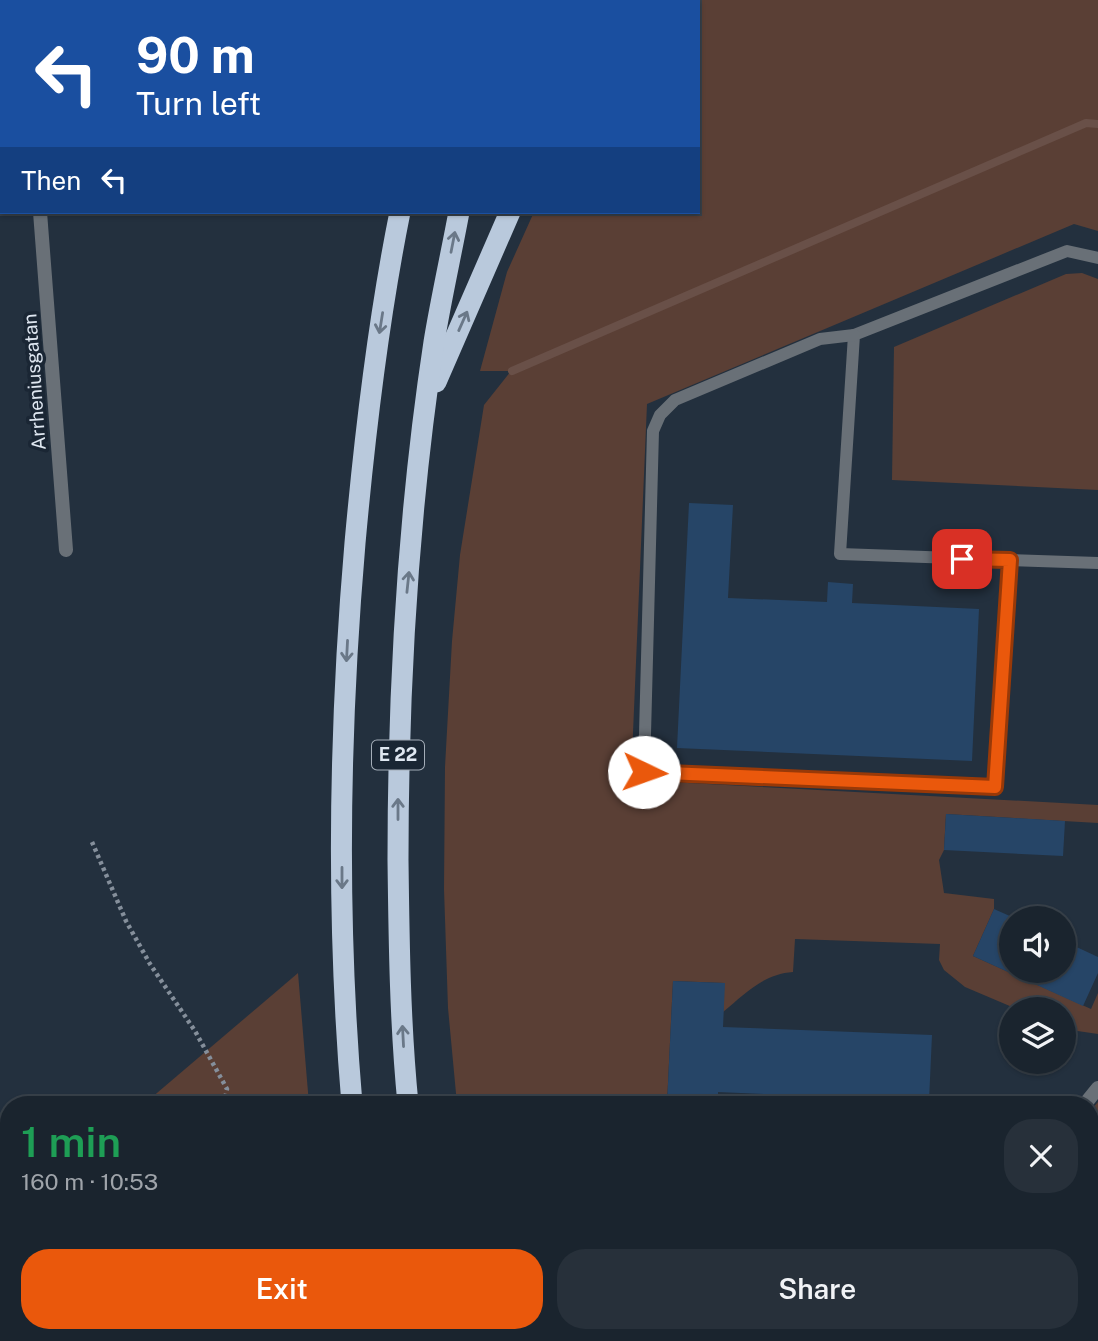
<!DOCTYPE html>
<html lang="en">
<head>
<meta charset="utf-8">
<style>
	:root { --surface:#1a242e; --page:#27303a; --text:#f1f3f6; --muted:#9fa4aa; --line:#38414a; --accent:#ea580c }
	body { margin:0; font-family:"Public Sans",sans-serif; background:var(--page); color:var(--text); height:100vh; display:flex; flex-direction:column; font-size:26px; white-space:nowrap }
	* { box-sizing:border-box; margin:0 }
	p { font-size:23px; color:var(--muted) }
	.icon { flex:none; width:38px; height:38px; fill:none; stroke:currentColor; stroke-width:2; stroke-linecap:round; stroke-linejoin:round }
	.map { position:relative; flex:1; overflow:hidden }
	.panel { position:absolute; left:0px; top:1096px; width:1099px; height:247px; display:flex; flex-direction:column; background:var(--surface); border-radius:28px 28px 0 0; box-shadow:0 2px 5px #0004,0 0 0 2px var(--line) }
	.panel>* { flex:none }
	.top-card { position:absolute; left:0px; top:0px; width:700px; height:214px; box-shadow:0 2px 5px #0004,0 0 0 2px var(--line); background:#1a4fa0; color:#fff; overflow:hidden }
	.buttons { position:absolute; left:999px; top:906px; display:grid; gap:14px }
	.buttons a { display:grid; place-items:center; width:77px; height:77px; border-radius:50%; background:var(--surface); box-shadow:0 2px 5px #0004,0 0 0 2px var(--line); font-size:35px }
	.pin { position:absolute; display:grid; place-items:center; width:60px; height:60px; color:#fff; margin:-30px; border-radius:14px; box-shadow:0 4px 10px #0006 }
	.me { position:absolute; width:77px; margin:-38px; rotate:93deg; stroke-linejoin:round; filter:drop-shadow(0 0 5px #0008) }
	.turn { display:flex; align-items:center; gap:24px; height:147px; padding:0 21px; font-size:32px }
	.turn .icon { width:91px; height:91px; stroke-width:2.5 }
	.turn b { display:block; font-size:49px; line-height:60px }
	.then { display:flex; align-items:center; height:66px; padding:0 21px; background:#0003; gap:14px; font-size:26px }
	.round { display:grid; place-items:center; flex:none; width:74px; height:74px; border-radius:28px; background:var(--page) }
	.overview { display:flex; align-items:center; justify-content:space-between; height:119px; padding:0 21px }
	h1 { font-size:42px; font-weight:600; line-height:52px; color:#1e9e55 }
	.primary-button { display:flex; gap:14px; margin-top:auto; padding:14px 21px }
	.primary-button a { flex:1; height:80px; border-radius:28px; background:var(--accent); color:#fff; font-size:28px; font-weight:600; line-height:80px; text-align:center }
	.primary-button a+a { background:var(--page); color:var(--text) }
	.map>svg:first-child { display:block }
	.green { fill:#5a3f35 }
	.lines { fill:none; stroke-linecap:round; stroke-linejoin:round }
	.stream { stroke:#695048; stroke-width:8 }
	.building { fill:#264567 }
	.path { stroke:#858f9b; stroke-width:4.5; stroke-dasharray:3.5 3.5; stroke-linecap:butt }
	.service { stroke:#697077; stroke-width:12 }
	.minor { stroke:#697077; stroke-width:14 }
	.motorway { stroke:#b9c9dc; stroke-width:21 }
	.oneway { stroke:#6a7888 }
	.route-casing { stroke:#983908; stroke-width:18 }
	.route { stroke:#ea580c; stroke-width:12 }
	.labels { text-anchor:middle; stroke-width:7; stroke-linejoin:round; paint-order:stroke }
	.shield { fill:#1a2634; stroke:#a4adb8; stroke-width:2 }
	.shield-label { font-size:18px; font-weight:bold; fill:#dfe7f1 }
	.street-label { font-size:19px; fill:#dfe7f1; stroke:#1a2634 }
</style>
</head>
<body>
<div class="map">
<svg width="1098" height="1341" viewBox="0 0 1098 1341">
	<rect width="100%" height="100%" fill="#23303e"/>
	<g class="green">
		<path d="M 696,0 L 1098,0 L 1098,231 L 1074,224 L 647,404 L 631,780 L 1098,805 L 1098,823 L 946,814 L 944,850 L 939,860 L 944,893 L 994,899 L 994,909 L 973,956 L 1091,1009 L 1098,993 L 1098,1034 L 1064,1029 L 1064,1010 L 1019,1010 L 965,987 L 944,970 L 939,960 L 940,944 L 795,939 L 793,972 C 763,974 745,994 723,1012 L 724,983 L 673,981 L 667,1104 L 457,1104 L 448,1008 L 444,889 L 445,767 L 452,641 L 460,555 L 484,405 L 511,371 L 480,371 L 507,272 L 534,212 L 698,212 L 698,2 L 693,2 Z"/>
		<path d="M 1082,273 L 1098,279 L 1098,490 L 892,480 L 894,347 L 1066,274 Z"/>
		<path d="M 298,973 L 309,1104 L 144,1104 Z"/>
		<path d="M 1098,1102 L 1098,1341 L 549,1341 L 548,1334 L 1090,1334 L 1090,1111 Z"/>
		<path d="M 9,1220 L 9,1334 L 334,1334 L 335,1341 L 0,1341 L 0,1227 Z"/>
	</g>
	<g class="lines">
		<path class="stream" d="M 512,371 L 1086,123 L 1098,124"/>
	</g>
	<g class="building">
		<path d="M 689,503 L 733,505 L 728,598 L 827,602 L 828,582 L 853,584 L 852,603 L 979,609 L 972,761 L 677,748 Z"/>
		<path d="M 946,814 L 1065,821 L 1063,856 L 944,850 Z"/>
		<path d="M 994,909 L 1012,917 L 1012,971 L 1064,971 L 1064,935 L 1070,938 L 1068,943 L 1098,957 L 1098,973 L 1083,1006 L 973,956 Z"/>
		<path d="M 673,981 L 725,983 L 723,1027 L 932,1035 L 929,1101 L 718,1092 L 718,1104 L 667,1104 Z"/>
	</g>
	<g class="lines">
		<g class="path">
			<path d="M 92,842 L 126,921 L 150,964 L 195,1031 L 227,1089 L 224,1104"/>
			<path d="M 183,1341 L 185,1334"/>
			<path d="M 895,1341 L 900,1334"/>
		</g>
		<g class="service">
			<path d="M 1098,258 L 1067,251 L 854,335 L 840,554 L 1098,563"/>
			<path d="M 854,335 L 820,339 L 675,400 L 660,415 L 653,431 L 644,772 L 995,787 L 1010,560"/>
		</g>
		<g class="minor">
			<path d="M 0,17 L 2,19"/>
			<path d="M 40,212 L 66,550"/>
			<path d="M 1085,1104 L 1098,1088"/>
		</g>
		<g class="motorway">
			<path d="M 399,2 L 399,0"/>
			<path d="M 444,2 L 444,0"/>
			<path d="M 503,2 L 503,0"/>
			<path d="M 663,2 L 665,0"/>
			<path d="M 436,382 L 510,212"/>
			<path d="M 352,1104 C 336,917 339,729 355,543 C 365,432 378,321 400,212"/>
			<path d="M 408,1104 C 400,1023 399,942 398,860 C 398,687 408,513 434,342 C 441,299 451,255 459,212"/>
			<path d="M 378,1334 L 379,1341"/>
			<path d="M 434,1334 L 435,1341"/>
		</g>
	</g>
	<defs><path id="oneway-shaft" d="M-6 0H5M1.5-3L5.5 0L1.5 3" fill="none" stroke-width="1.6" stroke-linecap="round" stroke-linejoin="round" transform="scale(1.75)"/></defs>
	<g class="oneway">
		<use href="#oneway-shaft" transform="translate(453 242) rotate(-79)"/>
		<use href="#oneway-shaft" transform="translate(463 321) rotate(-66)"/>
		<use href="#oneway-shaft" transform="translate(381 323) rotate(99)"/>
		<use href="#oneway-shaft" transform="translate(408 582) rotate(-84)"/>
		<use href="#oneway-shaft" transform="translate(347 651) rotate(93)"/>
		<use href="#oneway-shaft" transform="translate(398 809) rotate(-90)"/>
		<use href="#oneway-shaft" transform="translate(342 878) rotate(90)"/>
		<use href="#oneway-shaft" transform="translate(403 1036) rotate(-93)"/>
	</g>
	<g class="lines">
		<g class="route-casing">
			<path id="route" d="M 644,772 L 995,787 L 1010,560 L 962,559"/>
		</g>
		<use href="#route" class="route"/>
	</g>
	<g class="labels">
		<rect class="shield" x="372" y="740.5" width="52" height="29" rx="5"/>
		<g class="shield-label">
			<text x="398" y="761">E 22</text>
		</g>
		<g class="street-label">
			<text transform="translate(34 382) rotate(-94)" y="7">Arrheniusgatan</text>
		</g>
	</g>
</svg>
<div class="buttons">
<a><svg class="icon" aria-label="sound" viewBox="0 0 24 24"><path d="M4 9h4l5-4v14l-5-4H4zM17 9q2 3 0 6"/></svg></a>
<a><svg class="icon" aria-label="layers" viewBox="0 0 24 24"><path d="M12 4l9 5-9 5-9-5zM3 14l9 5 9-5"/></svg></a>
</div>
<div class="pin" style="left:962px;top:559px;background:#d93025"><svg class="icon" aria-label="arrive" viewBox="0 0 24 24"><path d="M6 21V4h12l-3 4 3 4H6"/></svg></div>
<svg class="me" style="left:644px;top:772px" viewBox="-20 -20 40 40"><circle r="19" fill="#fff"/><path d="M0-13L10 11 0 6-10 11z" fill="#ea580c"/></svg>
<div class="top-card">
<div class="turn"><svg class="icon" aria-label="left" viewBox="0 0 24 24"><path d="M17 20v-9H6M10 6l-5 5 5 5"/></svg><div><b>90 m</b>Turn left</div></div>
<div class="then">Then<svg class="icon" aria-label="left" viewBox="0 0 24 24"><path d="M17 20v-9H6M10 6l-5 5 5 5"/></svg></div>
</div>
<section class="panel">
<div class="overview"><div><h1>1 min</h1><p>160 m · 10:53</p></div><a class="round"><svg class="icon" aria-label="close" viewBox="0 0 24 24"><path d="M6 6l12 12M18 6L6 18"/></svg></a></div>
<div class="primary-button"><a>Exit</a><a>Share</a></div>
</section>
</div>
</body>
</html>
